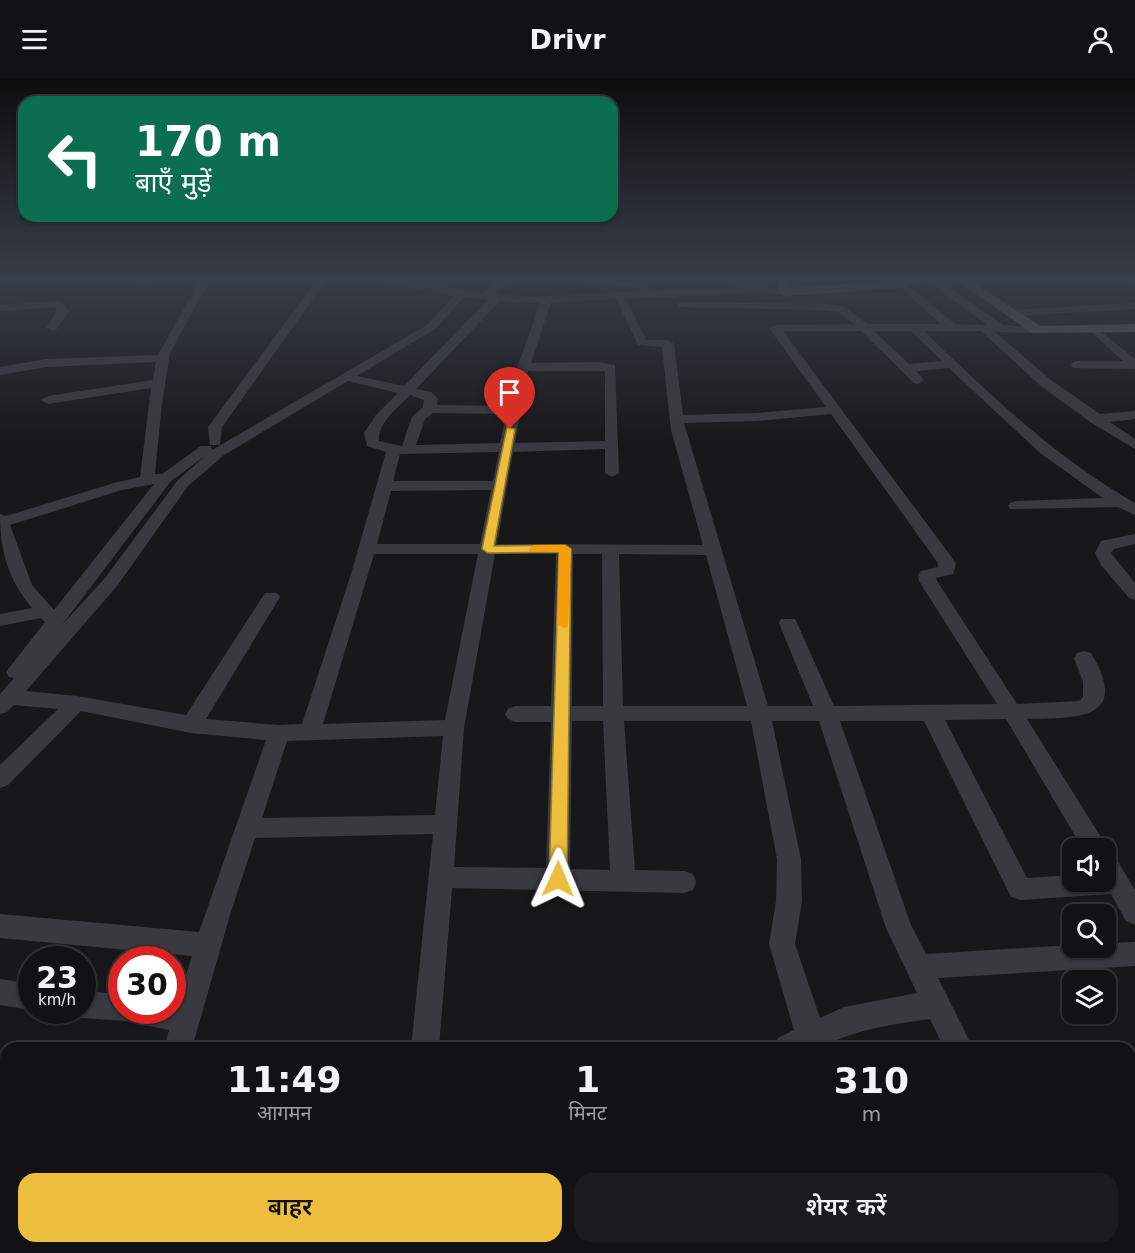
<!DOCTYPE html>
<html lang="hi">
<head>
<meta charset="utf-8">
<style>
	:root { --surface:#121214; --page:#1b1b1d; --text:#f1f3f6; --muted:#9c9ea0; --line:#313234; --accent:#edbe3d }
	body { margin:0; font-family:"DejaVu Sans","Noto Sans Devanagari",sans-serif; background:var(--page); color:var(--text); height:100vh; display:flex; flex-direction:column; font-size:22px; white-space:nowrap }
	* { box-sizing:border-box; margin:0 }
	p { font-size:20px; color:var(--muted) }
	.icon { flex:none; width:33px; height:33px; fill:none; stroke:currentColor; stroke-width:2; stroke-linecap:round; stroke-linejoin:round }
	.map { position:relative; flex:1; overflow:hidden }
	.drawer { position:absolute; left:0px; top:964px; width:1136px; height:212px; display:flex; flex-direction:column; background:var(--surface); border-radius:18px 18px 0 0; box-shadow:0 2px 4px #0004,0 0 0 2px var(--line) }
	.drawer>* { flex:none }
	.guide { position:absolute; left:18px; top:18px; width:600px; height:126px; border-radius:18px; box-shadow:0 2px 4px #0004,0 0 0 2px var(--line); background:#0b6e4f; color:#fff; overflow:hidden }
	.buttons { position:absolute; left:1062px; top:760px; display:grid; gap:12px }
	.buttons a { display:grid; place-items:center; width:54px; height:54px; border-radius:12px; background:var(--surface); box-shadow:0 2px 4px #0004,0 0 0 2px var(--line); font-size:30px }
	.speed { position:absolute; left:18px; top:868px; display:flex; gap:12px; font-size:30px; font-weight:700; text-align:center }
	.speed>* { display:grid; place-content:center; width:78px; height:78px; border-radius:50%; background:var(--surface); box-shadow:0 2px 4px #0004,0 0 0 2px var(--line); line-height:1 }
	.speed small { font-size:15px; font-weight:400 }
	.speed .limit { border:9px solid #d22; background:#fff; color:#111 }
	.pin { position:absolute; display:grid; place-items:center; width:51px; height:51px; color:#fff; margin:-62px -26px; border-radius:50% 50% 50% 0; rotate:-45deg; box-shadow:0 0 6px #0007 }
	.pin .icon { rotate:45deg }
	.me { position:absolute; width:66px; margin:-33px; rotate:1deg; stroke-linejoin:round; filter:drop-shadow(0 0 4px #0008) }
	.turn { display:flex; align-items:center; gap:21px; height:126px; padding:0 18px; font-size:27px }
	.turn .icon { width:78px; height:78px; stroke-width:2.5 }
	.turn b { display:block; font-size:42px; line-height:51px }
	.eta { display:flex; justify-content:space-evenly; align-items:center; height:102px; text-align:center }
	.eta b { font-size:36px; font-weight:600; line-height:42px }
	.primary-button { display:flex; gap:12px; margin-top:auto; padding:12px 18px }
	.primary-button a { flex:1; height:69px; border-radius:18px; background:var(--accent); color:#111; font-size:24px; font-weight:600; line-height:69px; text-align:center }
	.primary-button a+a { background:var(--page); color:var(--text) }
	header { display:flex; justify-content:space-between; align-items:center; height:78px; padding:0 18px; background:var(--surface); font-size:27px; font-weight:600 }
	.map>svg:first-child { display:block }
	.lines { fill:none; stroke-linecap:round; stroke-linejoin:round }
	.minor { fill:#393a3f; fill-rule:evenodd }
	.major { fill:#55575e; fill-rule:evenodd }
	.route { fill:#edbe3d; stroke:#9a7c28; stroke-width:1.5 }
	.slow { fill:#f59e0b }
</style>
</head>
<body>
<header><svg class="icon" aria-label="menu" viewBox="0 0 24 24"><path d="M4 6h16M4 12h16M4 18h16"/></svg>Drivr<svg class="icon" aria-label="person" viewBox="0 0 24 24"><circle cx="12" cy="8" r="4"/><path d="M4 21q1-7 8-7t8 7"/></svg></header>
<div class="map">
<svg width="1135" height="1175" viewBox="0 0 1135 1175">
	<rect width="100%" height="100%" fill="#18181a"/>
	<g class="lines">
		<g class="minor">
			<path d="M 143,200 L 179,200 L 174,203 L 137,205 L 137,201 Z"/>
			<path d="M 201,200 L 211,200 L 170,275 L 162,325 L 155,396 L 162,396 L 201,368 L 211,368 L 212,372 L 427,247 L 454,218 L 375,203 L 370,200 L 390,200 L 483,215 L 500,200 L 511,200 L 495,216 L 530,219 L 643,213 L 640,210 L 585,204 L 581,203 L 581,200 L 643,204 L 650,209 L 650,213 L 761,208 L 789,212 L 790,214 L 785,217 L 761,214 L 626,221 L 646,262 L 668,262 L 674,266 L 683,337 L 757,335 L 826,329 L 769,250 L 775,247 L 854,246 L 838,234 L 826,232 L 678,229 L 678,225 L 682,224 L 826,226 L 845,229 L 867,246 L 941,246 L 899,208 L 898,206 L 903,203 L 955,246 L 987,247 L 924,200 L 935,200 L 1003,247 L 1041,250 L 1041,254 L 1037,255 L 995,254 L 1051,302 L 1100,336 L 1135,333 L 1135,341 L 1110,344 L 1135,361 L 1135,371 L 1090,344 L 1041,308 L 981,253 L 924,253 C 990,317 1055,379 1135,425 L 1135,437 L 1118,429 L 1010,431 L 1008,428 L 1010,425 L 1016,423 L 1103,420 L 1040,375 L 949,290 L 916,293 L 924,302 L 918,306 L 914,305 L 861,253 L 783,253 L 956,485 L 953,496 L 936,500 L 937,503 L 1017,626 L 1079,623 L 1083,619 L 1083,604 L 1074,580 L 1077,575 L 1084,573 L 1091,575 C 1132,643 1075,640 1027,641 L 1104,764 L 1108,771 L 1106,776 L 1115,779 L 1135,812 L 1135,847 L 1126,843 L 1111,816 L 1020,822 L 1011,819 L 924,643 L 840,643 L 911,847 L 926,876 L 1072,867 L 1072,870 L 1106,870 L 1106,865 L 1135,864 L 1135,888 L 938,900 L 973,970 L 944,970 L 930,941 C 893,946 859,951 825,967 L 825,970 L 774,970 L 778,960 L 794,952 L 769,866 L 776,823 L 777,781 L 751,643 L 624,643 L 635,792 L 684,793 L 693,796 L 696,804 L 693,812 L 684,815 L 452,810 L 439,970 L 411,970 L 433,756 L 255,760 L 230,837 L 192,970 L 164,970 L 169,952 L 125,943 L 82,940 L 72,936 L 71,933 L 82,933 L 82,912 L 122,917 L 122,933 L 172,933 L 172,924 L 177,925 L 192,878 L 0,860 L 0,836 L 199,854 L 266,662 L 191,655 L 81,633 L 8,707 L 0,710 L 0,687 L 58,631 L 14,627 L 7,634 L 0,636 L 0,616 L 14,600 L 9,599 L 6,594 L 45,544 L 41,540 L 0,548 L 0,536 L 32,530 C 8,501 0,473 0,436 L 6,438 L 114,405 L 140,399 L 151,310 L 48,326 L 41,322 L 48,318 L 153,302 L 156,284 L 47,289 L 0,297 L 0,289 L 47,281 L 158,277 ZM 464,219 L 488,222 L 404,308 L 357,298 L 435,251 ZM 616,221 L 638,267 L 662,269 L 671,352 L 703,467 L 497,466 L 513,374 L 605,371 L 605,395 L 612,399 L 619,395 L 615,287 L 600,284 L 531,285 L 551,224 ZM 500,223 L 540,225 L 514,299 L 508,328 L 437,327 L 438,321 L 431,314 L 416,311 ZM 874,253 L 911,253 L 942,283 L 909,286 ZM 528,293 L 605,293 L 605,363 L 515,365 ZM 348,303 L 398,315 L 375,338 L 364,355 L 367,368 L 386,374 L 351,496 L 302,646 L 279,647 L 206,641 L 280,519 L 277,515 L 265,515 L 186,637 L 77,618 L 26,613 L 117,508 L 188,408 L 224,377 ZM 410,317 L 424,322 L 423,329 L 412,339 L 402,368 L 379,363 C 377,345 399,329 410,317 ZM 433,335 L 506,336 L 500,365 L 416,367 L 425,341 ZM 831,336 L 938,485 L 938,489 L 921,493 L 918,497 L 919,503 L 997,626 L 834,628 L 797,545 L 795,541 L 781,541 L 779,545 L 813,628 L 768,628 L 684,345 L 757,343 ZM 499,374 L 493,403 L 393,403 L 400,376 ZM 205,378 L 178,402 L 105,500 L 62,547 L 171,403 ZM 154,406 L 54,532 L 32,507 L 10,447 L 122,412 ZM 491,412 L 480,466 L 377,466 L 391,413 ZM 374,476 L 478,476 L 445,642 L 323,646 ZM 495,476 L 556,476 L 551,628 L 515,628 L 508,631 L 505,636 L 508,641 L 515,644 L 551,644 L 546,790 L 454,789 L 464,650 ZM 573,476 L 602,476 L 603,628 L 572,628 ZM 619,476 L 706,477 L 747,628 L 623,628 ZM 1006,641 L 1083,771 L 1106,771 L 1106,804 L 1072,804 L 1072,797 L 1027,800 L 945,642 ZM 572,643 L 603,643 L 610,792 L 570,791 ZM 772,643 L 819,643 L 886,850 L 917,915 L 844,929 L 820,940 L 795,866 L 802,823 L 801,781 ZM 443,658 L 435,737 L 262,740 L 287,663 Z"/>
			<path d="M 318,200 L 328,200 L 222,349 L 220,367 L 210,367 L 208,349 Z"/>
			<path d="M 1120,200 L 1135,200 L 1135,207 Z"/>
			<path d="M 58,223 L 62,224 L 69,233 L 56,252 L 52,253 L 46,250 L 57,233 L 55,229 L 0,233 L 0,227 Z"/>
			<path d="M 1135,225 L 1135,231 L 1012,238 L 1006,235 L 1012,232 Z"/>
			<path d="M 1094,248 L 1135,281 L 1135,291 L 1073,290 L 1071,287 L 1073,284 L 1077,283 L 1123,283 L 1090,253 L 1088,251 Z"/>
			<path d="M 1135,456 L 1135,466 L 1114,471 L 1111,475 L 1135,505 L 1135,522 L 1129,520 L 1101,487 L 1095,475 L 1101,463 Z"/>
			<path d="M 0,901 L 32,906 L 32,932 L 0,927 Z"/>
			<rect x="136" y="1170" width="34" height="5"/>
			<path d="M 391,1170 L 425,1170 L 423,1175 L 389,1175 Z"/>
			<path d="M 613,1170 L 647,1170 L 648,1175 L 614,1175 Z"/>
			<path d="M 846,1170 L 880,1170 L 881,1175 L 847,1175 Z"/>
			<path d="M 1031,1170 L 1065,1170 L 1067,1175 L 1033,1175 Z"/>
		</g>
		<g class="major">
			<path d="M 775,200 L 787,200 L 790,210 L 927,200 L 903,210 L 785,218 L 779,214 Z"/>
			<path d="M 953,200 L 967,200 L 1040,248 L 1135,246 L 1135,254 L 1032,255 Z"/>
		</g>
	</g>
	<linearGradient id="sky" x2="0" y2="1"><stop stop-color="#0d0d0e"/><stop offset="0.55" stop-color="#373d49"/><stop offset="1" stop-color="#373d49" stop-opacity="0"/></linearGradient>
	<rect width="1135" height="364" fill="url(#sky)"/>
	<path class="route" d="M 507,349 L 515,351 L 494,468 L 565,467 L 571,471 L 567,801 L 564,807 L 558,809 L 552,807 L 549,801 L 559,474 L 488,475 L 482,471 Z"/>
	<path class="slow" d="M 534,467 L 565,467 L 571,471 L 568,549 L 563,550 L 557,546 L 559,474 L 530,473 L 528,471 Z"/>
</svg>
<div class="buttons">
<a><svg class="icon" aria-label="sound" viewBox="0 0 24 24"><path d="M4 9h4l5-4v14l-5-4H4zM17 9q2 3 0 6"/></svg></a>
<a><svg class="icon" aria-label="search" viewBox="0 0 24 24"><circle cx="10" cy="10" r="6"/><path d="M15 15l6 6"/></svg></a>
<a><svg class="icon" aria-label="layers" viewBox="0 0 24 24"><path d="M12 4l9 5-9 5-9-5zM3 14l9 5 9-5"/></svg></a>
</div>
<div class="speed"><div>23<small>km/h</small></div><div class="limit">30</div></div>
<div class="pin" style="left:510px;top:351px;background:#d93025"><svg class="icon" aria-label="arrive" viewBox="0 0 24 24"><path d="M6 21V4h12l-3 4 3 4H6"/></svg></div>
<svg class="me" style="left:558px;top:801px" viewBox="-20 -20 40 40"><path d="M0-17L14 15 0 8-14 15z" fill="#edbe3d" stroke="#fff" stroke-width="4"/></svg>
<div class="guide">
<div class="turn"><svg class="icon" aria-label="left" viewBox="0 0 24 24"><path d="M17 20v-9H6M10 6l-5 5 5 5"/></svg><div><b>170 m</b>बाएँ मुड़ें</div></div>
</div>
<section class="drawer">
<div class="eta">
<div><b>11:49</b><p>आगमन</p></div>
<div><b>1</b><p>मिनट</p></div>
<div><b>310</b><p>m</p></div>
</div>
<div class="primary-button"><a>बाहर</a><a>शेयर करें</a></div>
</section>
</div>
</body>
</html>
